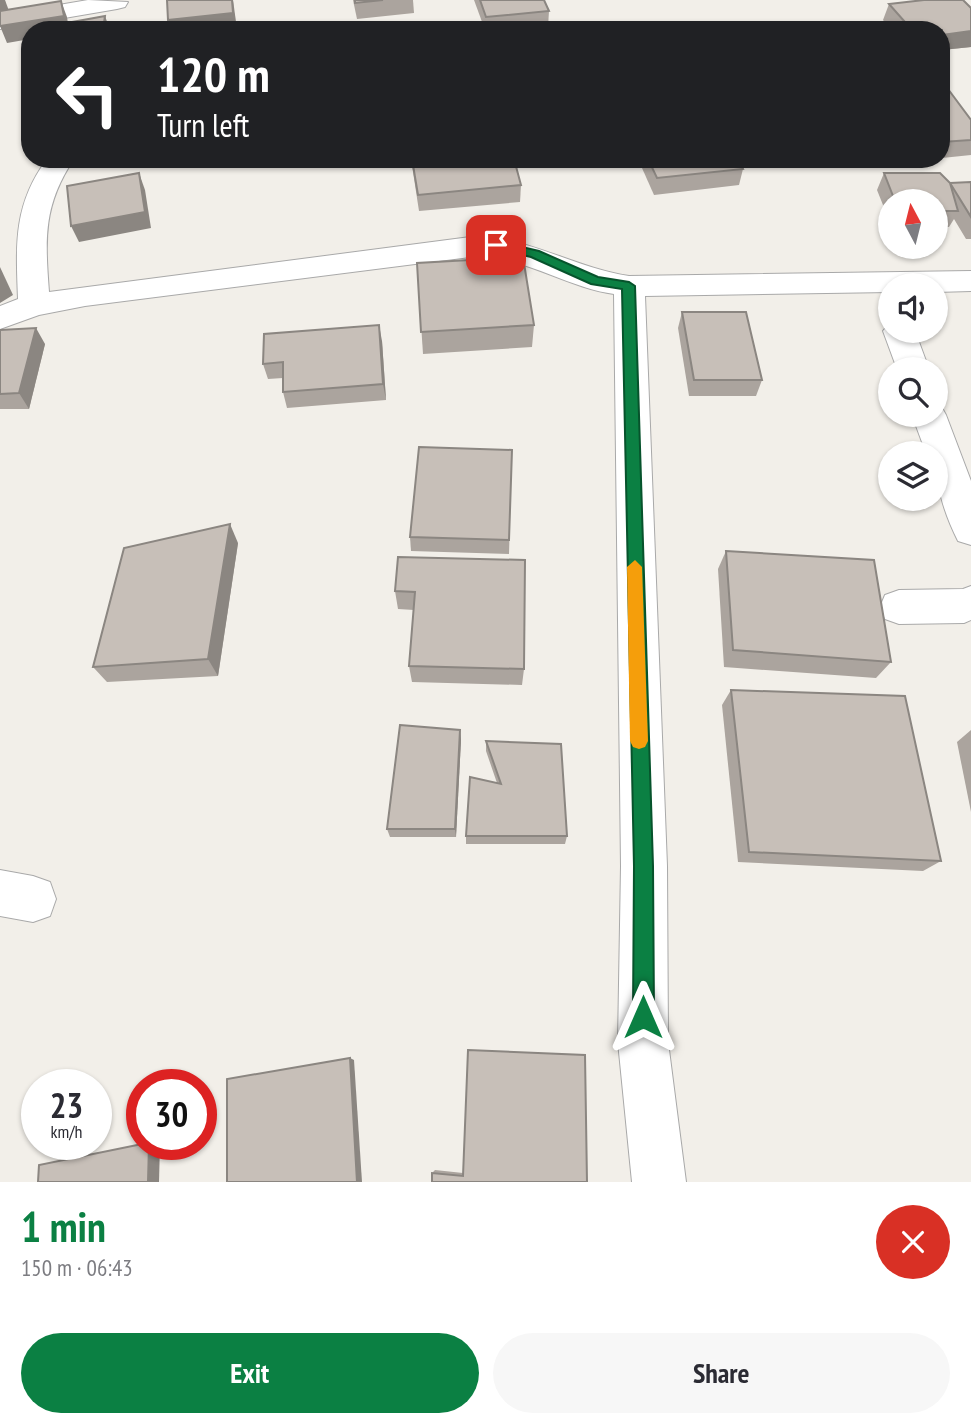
<!DOCTYPE html>
<html lang="en">
<head>
<meta charset="utf-8">
<style>
	:root { --surface:#fff; --page:#f7f7f7; --text:#2b2b33; --muted:#7c7c81; --accent:#0b8043 }
	body { margin:0; font-family:"PT Sans Narrow",sans-serif; background:var(--page); color:var(--text); height:100vh; display:flex; flex-direction:column; font-size:26px; white-space:nowrap }
	* { box-sizing:border-box; margin:0 }
	p { font-size:23px; color:var(--muted) }
	.icon { flex:none; width:38px; height:38px; fill:none; stroke:currentColor; stroke-width:2; stroke-linecap:round; stroke-linejoin:round }
	.map { position:relative; height:1182px; overflow:hidden }
	.drawer { display:flex; flex-direction:column; background:var(--surface); flex:1 }
	.drawer>* { flex:none }
	.hud { position:absolute; left:21px; top:21px; width:929px; height:147px; border-radius:28px; box-shadow:0 2px 5px #0004; background:#202124; color:#fff; overflow:hidden }
	.needle { width:46px; rotate:353deg }
	.fabs { position:absolute; left:878px; top:189px; display:grid; gap:14px }
	.fabs a { display:grid; place-items:center; width:70px; height:70px; border-radius:50%; background:var(--surface); box-shadow:0 2px 5px #0004; font-size:35px }
	.speed { position:absolute; left:21px; top:1069px; display:flex; gap:14px; font-size:35px; font-weight:700; text-align:center }
	.speed>* { display:grid; place-content:center; width:91px; height:91px; border-radius:50%; background:var(--surface); box-shadow:0 2px 5px #0004; line-height:1 }
	.speed small { font-size:18px; font-weight:400 }
	.speed .limit { border:10px solid #d22; background:#fff; color:#111 }
	.pin { position:absolute; display:grid; place-items:center; width:60px; height:60px; color:#fff; margin:-30px; border-radius:14px; box-shadow:0 4px 10px #0006 }
	.me { position:absolute; width:77px; margin:-38px; rotate:0deg; stroke-linejoin:round; filter:drop-shadow(0 0 5px #0008) }
	.turn { display:flex; align-items:center; gap:24px; height:147px; padding:0 21px; font-size:32px }
	.turn .icon { width:91px; height:91px; stroke-width:2.5 }
	.turn b { display:block; font-size:49px; line-height:60px }
	.round { display:grid; place-items:center; flex:none; width:74px; height:74px; border-radius:37px; background:var(--page) }
	.summary { display:flex; align-items:center; justify-content:space-between; height:119px; padding:0 21px }
	h1 { font-size:42px; font-weight:700; line-height:52px; color:var(--accent) }
	.primary-button { display:flex; gap:14px; margin-top:auto; padding:14px 21px }
	.primary-button a { flex:1; height:80px; border-radius:42px; background:var(--accent); color:#fff; font-size:28px; font-weight:700; line-height:80px; text-align:center }
	.primary-button a+a { background:var(--page); color:var(--text) }
	.map>svg:first-child { display:block }
	.lines { fill:none; stroke-linecap:round; stroke-linejoin:round }
	.minor-casing { stroke:#a9a9a9; stroke-width:2 }
	.minor { fill:#fff; fill-rule:evenodd }
	.wall { fill:#aba49e }
	.shaded-wall { fill:#8b8681 }
	.building { fill:#c7bfb8; stroke:#8b8681; stroke-width:2 }
	.route { fill:#0b8043; stroke:#07532c; stroke-width:2 }
	.slow { fill:#f59e0b }
</style>
</head>
<body>
<div class="map">
<svg width="971" height="1182" viewBox="0 0 971 1182">
	<rect width="100%" height="100%" fill="#f2efe9"/>
	<g class="lines">
		<g class="minor-casing">
			<g id="minor">
				<path d="M 88,0 L 128,2 L 125,7 L 117,9 L 0,29 L 0,15 Z"/>
				<path d="M 47,159 L 74,159 C 43,205 45,239 49,292 L 478,236 C 532,239 576,268 629,276 L 971,271 L 971,291 L 936,292 L 936,285 L 891,285 L 891,292 L 645,296 L 667,866 L 668,1042 L 686,1182 L 632,1182 L 618,1042 L 621,866 L 614,294 C 566,287 527,258 478,256 L 85,306 L 39,315 L 0,329 L 0,306 L 18,299 C 16,245 13,205 47,159 Z"/>
				<path d="M 891,322 L 891,331 L 915,331 L 929,369 L 897,369 L 883,331 Z"/>
				<path d="M 936,405 L 941,406 L 946,415 L 971,481 L 971,545 L 958,541 C 943,511 936,486 936,453 L 926,453 L 912,415 L 936,415 Z"/>
				<path d="M 971,586 L 971,620 L 964,623 L 899,624 L 885,619 L 880,607 L 885,595 L 899,590 L 963,589 Z"/>
				<path d="M 0,870 L 33,876 L 50,882 L 56,899 L 50,916 L 33,922 L 0,916 Z"/>
			</g>
		</g>
		<use href="#minor" class="minor"/>
	</g>
	<g class="wall">
		<path d="M 353,0 L 413,0 L 414,13 L 357,19 Z"/>
		<path d="M 474,0 L 544,0 L 549,11 L 548,28 L 526,30 L 485,30 Z"/>
		<path d="M 889,4 L 971,8 L 971,47 L 942,50 L 942,30 L 891,30 L 883,20 Z"/>
		<path d="M 942,90 L 971,120 L 971,155 L 942,158 Z"/>
		<path d="M 257,159 L 329,159 L 259,168 Z"/>
		<path d="M 411,159 L 514,159 L 521,185 L 520,202 L 419,211 Z"/>
		<path d="M 638,159 L 738,159 L 743,169 L 739,185 L 654,195 Z"/>
		<path d="M 884,173 L 950,183 L 971,182 L 971,239 L 966,239 L 954,219 L 949,227 L 936,227 L 936,201 L 891,201 L 891,225 L 877,190 Z"/>
		<path d="M 417,263 L 534,325 L 532,347 L 423,354 Z"/>
		<path d="M 682,312 L 762,380 L 756,396 L 689,396 L 678,328 Z"/>
		<path d="M 0,330 L 45,344 L 29,409 L 0,409 Z"/>
		<path d="M 382,341 L 386,400 L 287,408 L 283,392 L 283,378 L 268,379 L 263,364 Z"/>
		<path d="M 512,450 L 509,554 L 411,551 L 410,537 Z"/>
		<path d="M 238,543 L 218,676 L 107,682 L 93,667 Z"/>
		<path d="M 726,551 L 891,662 L 876,678 L 724,667 L 718,569 Z"/>
		<path d="M 525,560 L 524,669 L 522,685 L 412,682 L 409,666 L 414,610 L 398,609 L 395,591 Z"/>
		<path d="M 731,690 L 941,861 L 923,871 L 738,862 L 722,705 Z"/>
		<path d="M 460,730 L 461,740 L 456,837 L 390,837 L 387,829 Z"/>
		<path d="M 971,730 L 971,812 L 957,742 Z"/>
		<path d="M 486,741 L 567,836 L 565,844 L 466,844 L 466,836 L 497,783 L 486,751 Z"/>
		<path d="M 435,1170 L 463,1173 L 587,1182 L 432,1182 L 432,1173 Z"/>
	</g>
	<g class="shaded-wall">
		<path d="M 0,0 L 5,0 L 9,11 L 0,13 Z"/>
		<path d="M 233,0 L 237,29 L 171,30 L 168,20 Z"/>
		<path d="M 61,1 L 67,17 L 69,30 L 30,30 L 30,39 L 7,43 L 0,26 Z"/>
		<path d="M 105,16 L 110,30 L 103,30 Z"/>
		<path d="M 971,31 L 971,47 L 942,50 L 942,35 Z"/>
		<path d="M 139,173 L 145,190 L 151,228 L 79,242 L 71,226 Z"/>
		<path d="M 0,267 L 13,295 L 0,303 Z"/>
		<path d="M 379,325 L 382,341 L 386,400 L 383,384 Z"/>
		<path d="M 36,328 L 45,344 L 29,409 L 19,393 Z"/>
		<path d="M 230,524 L 238,543 L 218,676 L 208,659 Z"/>
		<path d="M 460,730 L 461,740 L 456,837 L 455,829 Z"/>
		<path d="M 350,1058 L 354,1060 L 362,1182 L 357,1182 Z"/>
		<path d="M 149,1144 L 160,1144 L 159,1182 L 148,1182 Z"/>
	</g>
	<g class="building">
		<path d="M 167,0 L 232,0 L 233,13 L 168,20 Z"/>
		<path d="M 355,0 L 383,0 L 355,3 Z"/>
		<path d="M 480,0 L 544,0 L 549,11 L 486,17 Z"/>
		<path d="M 924,0 L 963,0 L 971,8 L 971,31 L 942,35 L 942,30 L 912,30 L 889,4 Z"/>
		<path d="M 61,1 L 64,16 L 0,26 L 0,11 Z"/>
		<path d="M 105,16 L 103,30 L 44,30 L 45,27 Z"/>
		<path d="M 948,89 L 971,120 L 971,140 L 942,142 L 942,90 Z"/>
		<path d="M 412,159 L 514,159 L 521,185 L 418,195 Z"/>
		<path d="M 648,159 L 738,159 L 743,169 L 657,178 Z"/>
		<path d="M 139,173 L 145,212 L 71,226 L 67,186 Z"/>
		<path d="M 884,173 L 940,173 L 950,183 L 971,182 L 971,217 L 950,183 L 958,211 L 936,211 L 936,201 L 895,201 Z"/>
		<path d="M 523,257 L 534,325 L 421,332 L 417,263 Z"/>
		<path d="M 682,312 L 746,312 L 762,380 L 694,380 Z"/>
		<path d="M 379,325 L 383,384 L 283,392 L 283,362 L 263,364 L 264,334 Z"/>
		<path d="M 36,328 L 19,393 L 0,394 L 0,330 Z"/>
		<path d="M 419,447 L 512,450 L 509,540 L 410,537 Z"/>
		<path d="M 230,524 L 208,659 L 93,667 L 124,548 Z"/>
		<path d="M 726,551 L 874,560 L 891,662 L 733,650 Z"/>
		<path d="M 398,557 L 525,560 L 524,669 L 409,666 L 415,592 L 395,591 Z"/>
		<path d="M 731,690 L 905,696 L 941,861 L 749,852 Z"/>
		<path d="M 400,725 L 460,730 L 455,829 L 387,829 Z"/>
		<path d="M 486,741 L 561,744 L 567,836 L 466,836 L 470,777 L 501,784 Z"/>
		<path d="M 468,1050 L 585,1055 L 587,1182 L 432,1182 L 432,1173 L 463,1176 Z"/>
		<path d="M 350,1058 L 357,1182 L 227,1182 L 227,1079 Z"/>
		<path d="M 142,1144 L 149,1144 L 148,1182 L 38,1182 L 39,1165 Z"/>
	</g>
	<path class="route" d="M 496,241 L 539,251 L 598,277 L 629,282 L 635,286 L 653,866 L 654,1017 L 651,1024 L 643,1027 L 636,1024 L 633,1017 L 634,866 L 622,289 L 591,284 L 531,257 L 492,248 L 490,245 Z"/>
	<path class="slow" d="M 635,560 L 642,567 L 648,741 L 645,747 L 639,749 L 633,747 L 630,741 L 627,567 Z"/>
</svg>
<div class="fabs">
<a><svg class="needle" viewBox="-14 -14 28 28"><path d="M0-13l5 13h-10z" fill="#e53935"/><path d="M0 13l5-13h-10z" fill="#7c7c81"/></svg></a>
<a><svg class="icon" aria-label="sound" viewBox="0 0 24 24"><path d="M4 9h4l5-4v14l-5-4H4zM17 9q2 3 0 6"/></svg></a>
<a><svg class="icon" aria-label="search" viewBox="0 0 24 24"><circle cx="10" cy="10" r="6"/><path d="M15 15l6 6"/></svg></a>
<a><svg class="icon" aria-label="layers" viewBox="0 0 24 24"><path d="M12 4l9 5-9 5-9-5zM3 14l9 5 9-5"/></svg></a>
</div>
<div class="speed"><div>23<small>km/h</small></div><div class="limit">30</div></div>
<div class="pin" style="left:496px;top:245px;background:#d93025"><svg class="icon" aria-label="arrive" viewBox="0 0 24 24"><path d="M6 21V4h12l-3 4 3 4H6"/></svg></div>
<svg class="me" style="left:643px;top:1017px" viewBox="-20 -20 40 40"><path d="M0-17L14 15 0 8-14 15z" fill="#0b8043" stroke="#fff" stroke-width="4"/></svg>
<div class="hud">
<div class="turn"><svg class="icon" aria-label="left" viewBox="0 0 24 24"><path d="M17 20v-9H6M10 6l-5 5 5 5"/></svg><div><b>120 m</b>Turn left</div></div>
</div>
</div>
<section class="drawer">
<div class="summary"><div><h1>1 min</h1><p>150 m · 06:43</p></div><a class="round" style="background:#d93025;color:#fff"><svg class="icon" aria-label="close" viewBox="0 0 24 24"><path d="M6 6l12 12M18 6L6 18"/></svg></a></div>
<div class="primary-button"><a>Exit</a><a>Share</a></div>
</section>
</body>
</html>
